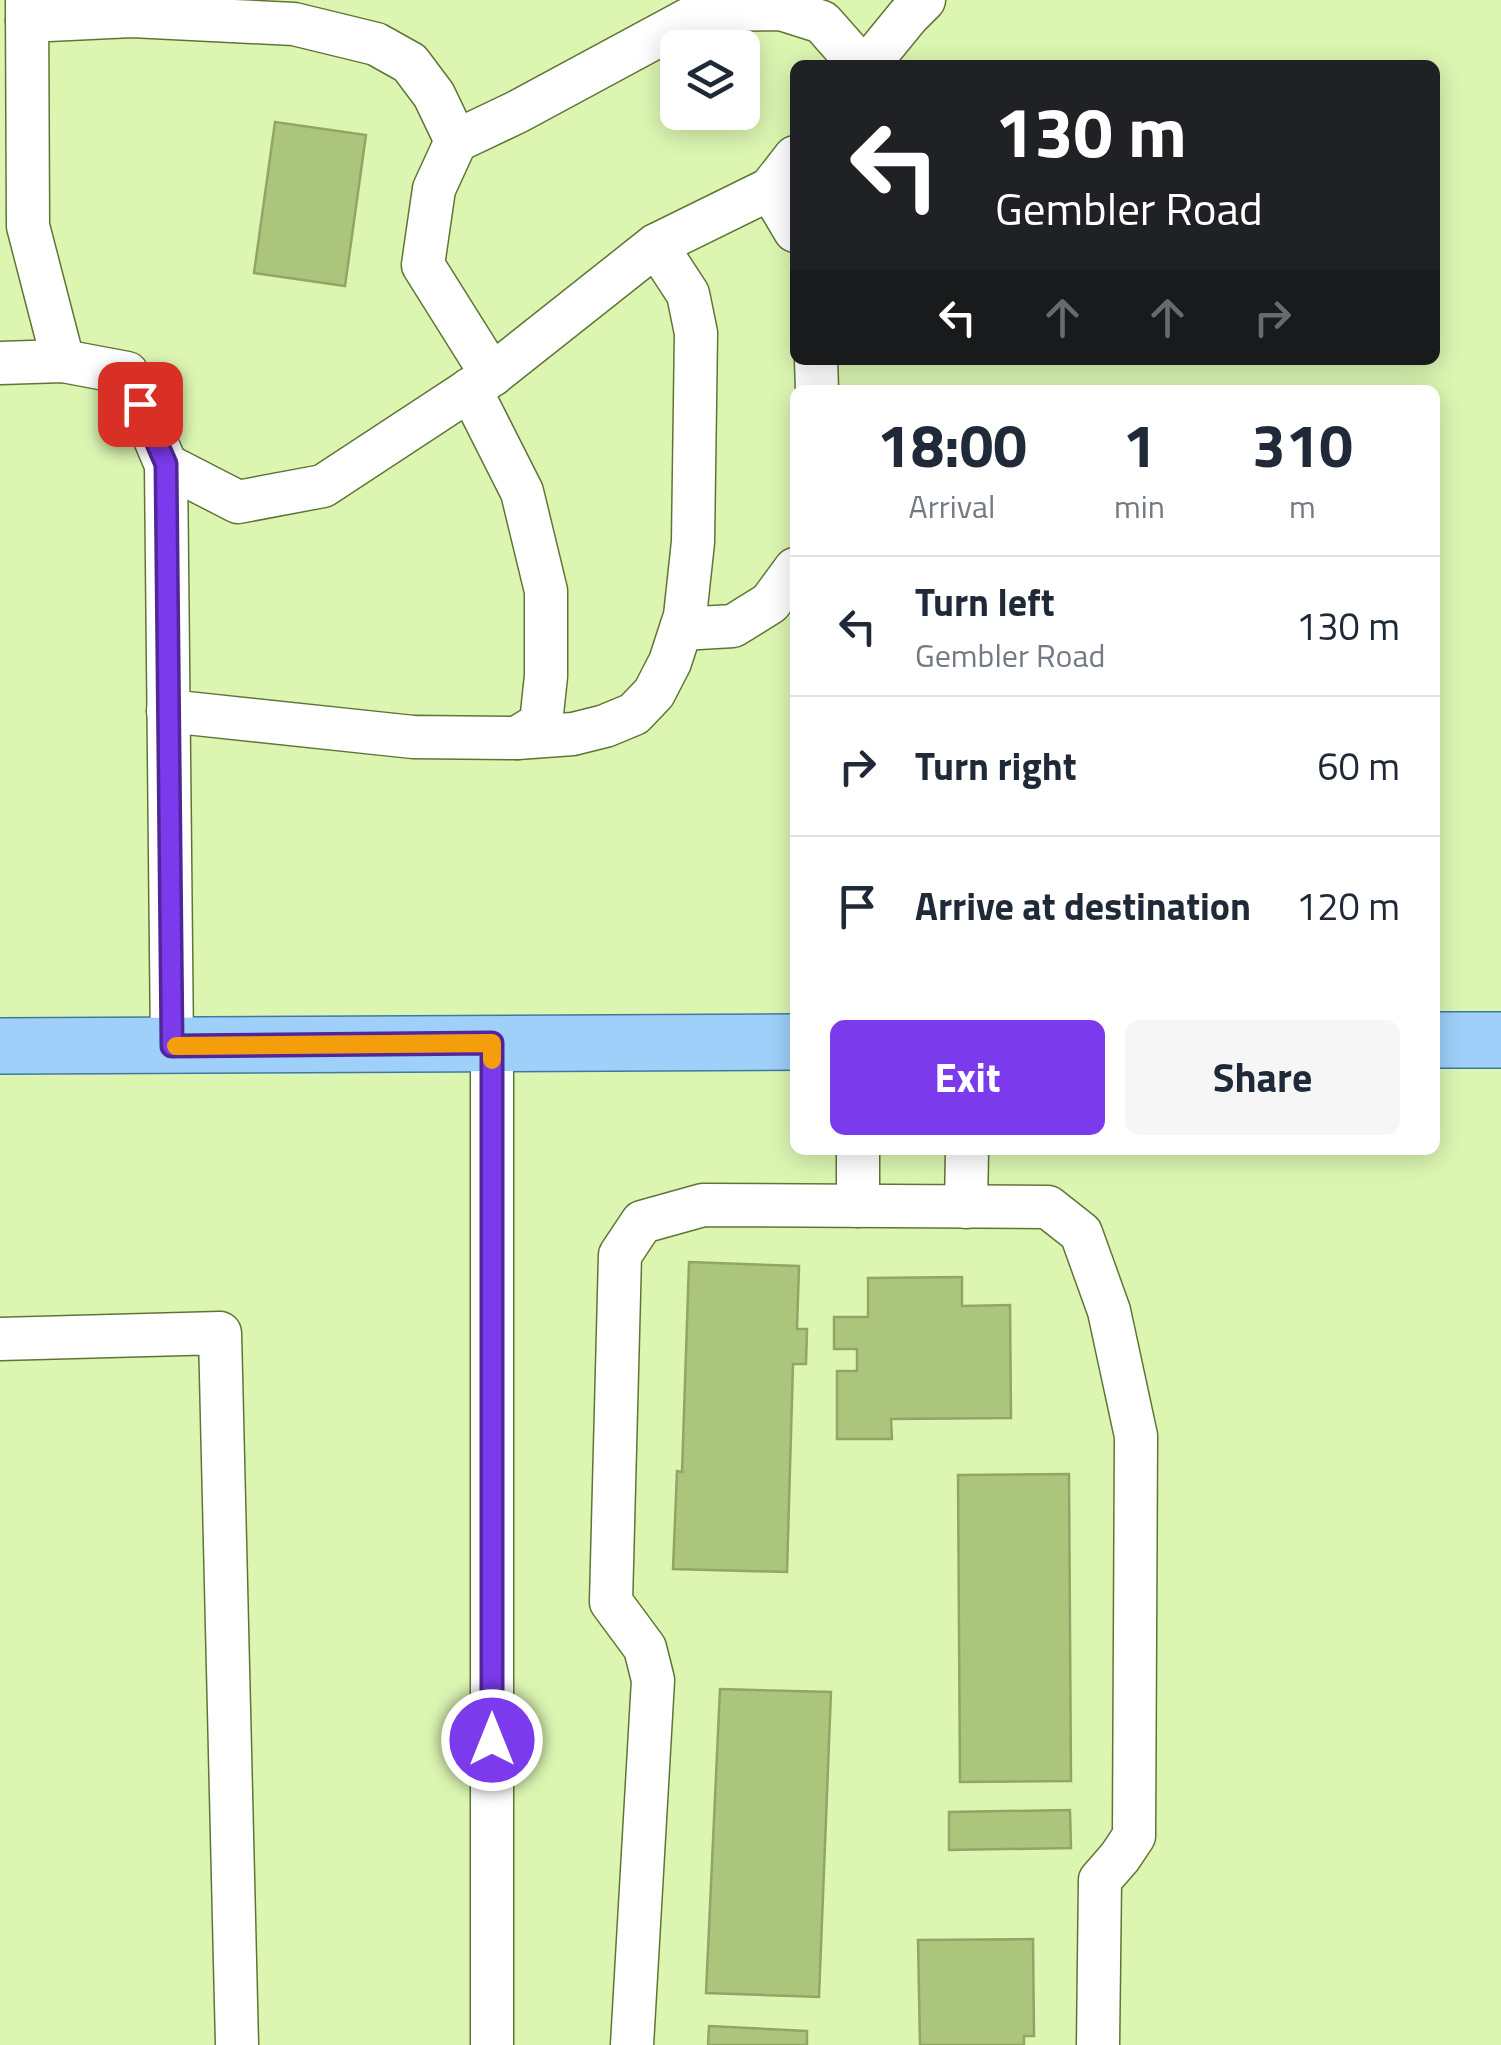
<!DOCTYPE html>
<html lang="en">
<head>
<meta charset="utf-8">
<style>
	:root { --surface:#fff; --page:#f6f6f7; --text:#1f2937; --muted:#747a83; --line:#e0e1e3; --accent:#7c3aed }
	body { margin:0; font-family:"Titillium Web",sans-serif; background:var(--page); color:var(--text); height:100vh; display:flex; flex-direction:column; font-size:38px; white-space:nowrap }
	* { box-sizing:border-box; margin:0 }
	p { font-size:32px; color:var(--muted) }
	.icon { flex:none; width:55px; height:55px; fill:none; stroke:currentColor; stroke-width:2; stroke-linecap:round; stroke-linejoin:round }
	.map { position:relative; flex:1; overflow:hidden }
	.details { position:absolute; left:790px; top:385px; width:650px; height:770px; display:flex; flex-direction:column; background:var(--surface); border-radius:15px; box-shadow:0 5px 25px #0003 }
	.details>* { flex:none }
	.hud { position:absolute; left:790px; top:60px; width:650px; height:305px; border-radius:15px; box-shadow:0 5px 25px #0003; background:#202124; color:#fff; overflow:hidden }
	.fabs { position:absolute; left:660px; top:30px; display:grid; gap:20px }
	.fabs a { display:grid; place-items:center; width:100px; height:100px; border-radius:15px; background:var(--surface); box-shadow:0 5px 25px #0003; font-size:50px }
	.pin { position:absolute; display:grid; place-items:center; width:85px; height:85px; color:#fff; margin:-42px; border-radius:20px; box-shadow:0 5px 15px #0006 }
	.me { position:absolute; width:110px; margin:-55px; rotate:0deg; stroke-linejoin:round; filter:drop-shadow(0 0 8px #0008) }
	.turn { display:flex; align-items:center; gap:35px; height:210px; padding:0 40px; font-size:45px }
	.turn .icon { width:130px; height:130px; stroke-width:2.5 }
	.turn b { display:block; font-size:70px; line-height:85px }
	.lanes { display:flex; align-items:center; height:95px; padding:0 40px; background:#0003; justify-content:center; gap:50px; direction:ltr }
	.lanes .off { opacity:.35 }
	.eta { display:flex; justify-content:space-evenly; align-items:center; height:170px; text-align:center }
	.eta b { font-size:60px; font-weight:700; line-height:70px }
	.cta { display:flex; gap:20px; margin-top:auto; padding:20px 40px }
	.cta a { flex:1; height:115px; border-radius:15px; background:var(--accent); color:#fff; font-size:40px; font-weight:700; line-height:115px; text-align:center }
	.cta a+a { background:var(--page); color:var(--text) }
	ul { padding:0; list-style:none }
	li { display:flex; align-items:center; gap:30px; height:140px; padding:0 40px; border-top:2px solid var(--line) }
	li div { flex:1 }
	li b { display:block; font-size:38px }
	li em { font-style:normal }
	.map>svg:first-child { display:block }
	.building { fill:#abc67c; stroke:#8fa666; stroke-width:2.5 }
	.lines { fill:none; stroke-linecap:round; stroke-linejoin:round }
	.minor-casing { stroke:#5f7536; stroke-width:45 }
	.major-casing { stroke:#40799f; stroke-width:58 }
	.minor { stroke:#fff; stroke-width:42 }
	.major { stroke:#9ed0f9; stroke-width:55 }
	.route-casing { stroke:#51269a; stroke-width:25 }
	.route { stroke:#7c3aed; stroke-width:18 }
	.slow { stroke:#f59e0b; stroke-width:18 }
</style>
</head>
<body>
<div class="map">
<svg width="1501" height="2045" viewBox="0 0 1501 2045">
	<rect width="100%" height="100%" fill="#dcf6b2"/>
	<g class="building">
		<path d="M 275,122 L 366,135 L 345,286 L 254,273 Z"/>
		<path d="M 689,1262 L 799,1266 L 797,1329 L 807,1329 L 806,1364 L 793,1364 L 787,1572 L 673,1569 L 677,1471 L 682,1472 Z"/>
		<path d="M 962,1277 L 962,1306 L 1010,1305 L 1011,1418 L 891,1419 L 892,1439 L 837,1439 L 837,1371 L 857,1371 L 857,1349 L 834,1349 L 834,1317 L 868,1317 L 868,1278 Z"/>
		<path d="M 1069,1474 L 1071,1781 L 960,1782 L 958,1475 Z"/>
		<path d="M 720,1689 L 831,1692 L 819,1997 L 706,1993 Z"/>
		<path d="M 1070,1810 L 1071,1848 L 949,1850 L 949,1812 Z"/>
		<path d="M 1033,1939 L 1034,2036 L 1024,2036 L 1024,2045 L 920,2045 L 918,1940 Z"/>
		<path d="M 709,2026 L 807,2031 L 807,2045 L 708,2045 Z"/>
	</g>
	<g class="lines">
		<g class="minor-casing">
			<g id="minor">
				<path d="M 27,0 L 28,226 L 63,361"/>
				<path d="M 27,21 L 132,16 L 294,24 L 376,44 L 410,63 L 434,95 L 456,141"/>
				<path d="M 868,65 L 908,16 L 924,0"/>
				<path d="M 770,189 L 795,231"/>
				<path d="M 816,360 L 817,390"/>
				<path d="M 0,363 L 63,361 L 127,373 L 166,465 L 172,1047"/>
				<path d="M 492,375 L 423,265 L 434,189 L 456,141 L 517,112 L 706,10 L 781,9 L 822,22 L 860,65"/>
				<path d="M 166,465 L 238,502 L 323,486 L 492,375 L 656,245 L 770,189 L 795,157"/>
				<path d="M 681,629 L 733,626 L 770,603 L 795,569"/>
				<path d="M 168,711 L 413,737 L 517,738 L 541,723 L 546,676 L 546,591 L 522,492 L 470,389"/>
				<path d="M 517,738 L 573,734 L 605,726 L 634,714 L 654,693 L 670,662 L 685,616 L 693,542 L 696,333 L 688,294 L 656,245"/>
				<path d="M 858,1150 L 858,1206"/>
				<path d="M 966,1207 L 967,1150"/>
				<path d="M 0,1339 L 220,1333 L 237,2045"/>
				<path d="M 492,2045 L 492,1043"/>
				<path d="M 632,2045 L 653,1680 L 645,1648 L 611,1602 L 620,1255 L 642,1222 L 703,1205 L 1048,1207 L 1081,1233 L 1109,1311 L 1136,1436 L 1134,1836 L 1120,1857 L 1100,1880 L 1098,2045"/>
			</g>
		</g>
		<g class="major-casing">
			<g id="major">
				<path d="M 1435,1040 L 1501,1040"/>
				<path d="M 0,1046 L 795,1042"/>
			</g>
		</g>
		<use href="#minor" class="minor"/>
		<use href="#major" class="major"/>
	</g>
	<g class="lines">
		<g class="route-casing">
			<path id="route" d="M 140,404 L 166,464 L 172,1046 L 492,1043 L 492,1740"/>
		</g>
		<use href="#route" class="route"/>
		<path class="slow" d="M 176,1046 L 492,1043 L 492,1060"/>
	</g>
</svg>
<div class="fabs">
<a><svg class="icon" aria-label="layers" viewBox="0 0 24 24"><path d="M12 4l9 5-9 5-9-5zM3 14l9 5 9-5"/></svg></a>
</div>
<div class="pin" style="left:140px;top:404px;background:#d93025"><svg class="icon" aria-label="arrive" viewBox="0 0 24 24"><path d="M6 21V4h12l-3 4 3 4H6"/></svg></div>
<svg class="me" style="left:492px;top:1740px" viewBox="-20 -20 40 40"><circle r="17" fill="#7c3aed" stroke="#fff" stroke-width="3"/><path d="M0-11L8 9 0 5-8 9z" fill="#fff"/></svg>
<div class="hud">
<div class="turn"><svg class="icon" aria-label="left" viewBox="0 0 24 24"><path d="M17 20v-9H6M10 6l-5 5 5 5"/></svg><div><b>130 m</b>Gembler Road</div></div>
<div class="lanes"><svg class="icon" aria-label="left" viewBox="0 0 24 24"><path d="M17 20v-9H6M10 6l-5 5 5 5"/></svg><svg class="icon off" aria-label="ahead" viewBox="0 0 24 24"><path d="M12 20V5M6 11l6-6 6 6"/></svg><svg class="icon off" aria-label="ahead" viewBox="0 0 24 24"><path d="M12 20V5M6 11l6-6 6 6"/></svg><svg class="icon off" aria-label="right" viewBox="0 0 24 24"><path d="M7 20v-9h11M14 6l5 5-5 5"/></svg></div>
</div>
<section class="details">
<div class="eta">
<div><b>18:00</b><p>Arrival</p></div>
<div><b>1</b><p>min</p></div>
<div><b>310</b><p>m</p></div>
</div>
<ul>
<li><svg class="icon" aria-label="left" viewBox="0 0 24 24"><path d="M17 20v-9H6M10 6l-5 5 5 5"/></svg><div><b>Turn left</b><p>Gembler Road</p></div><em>130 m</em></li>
<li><svg class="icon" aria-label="right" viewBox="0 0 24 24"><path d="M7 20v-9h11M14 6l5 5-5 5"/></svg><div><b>Turn right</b></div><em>60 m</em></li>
<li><svg class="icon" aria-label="arrive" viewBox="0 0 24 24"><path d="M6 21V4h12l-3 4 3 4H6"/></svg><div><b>Arrive at destination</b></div><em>120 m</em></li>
</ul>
<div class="cta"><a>Exit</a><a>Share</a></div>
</section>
</div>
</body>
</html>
